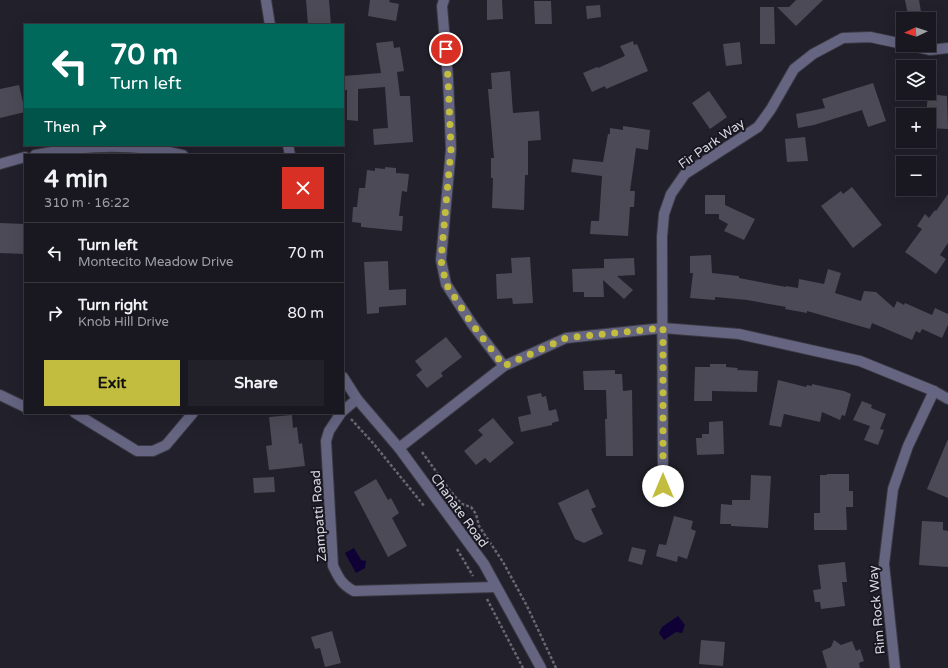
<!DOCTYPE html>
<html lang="en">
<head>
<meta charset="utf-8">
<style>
	:root { --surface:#191820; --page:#222129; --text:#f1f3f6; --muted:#9fa0a5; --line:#37373e; --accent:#c2bd3f }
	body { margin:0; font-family:"Varela Round",sans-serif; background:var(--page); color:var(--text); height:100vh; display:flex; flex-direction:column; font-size:15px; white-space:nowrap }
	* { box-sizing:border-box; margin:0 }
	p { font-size:13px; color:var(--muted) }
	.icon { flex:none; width:22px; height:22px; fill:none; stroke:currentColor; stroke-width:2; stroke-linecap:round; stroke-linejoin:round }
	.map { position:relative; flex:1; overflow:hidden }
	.sheet { position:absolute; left:24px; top:154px; width:320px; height:260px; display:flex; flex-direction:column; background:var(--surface); border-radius:0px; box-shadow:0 4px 16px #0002,0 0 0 1px var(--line) }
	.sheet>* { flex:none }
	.guide { position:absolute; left:24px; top:24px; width:320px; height:122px; border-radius:0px; box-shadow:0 4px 16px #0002,0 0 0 1px var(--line); background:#00695c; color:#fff; overflow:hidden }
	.needle { width:26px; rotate:266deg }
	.controls { position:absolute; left:896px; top:12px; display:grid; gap:8px }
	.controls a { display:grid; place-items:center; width:40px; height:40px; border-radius:0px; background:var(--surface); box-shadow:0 4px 16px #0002,0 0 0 1px var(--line); font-size:20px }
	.pin { position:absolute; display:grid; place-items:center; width:34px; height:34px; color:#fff; margin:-17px; border:2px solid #fff; border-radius:50%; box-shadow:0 1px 4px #0007 }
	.me { position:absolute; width:44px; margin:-22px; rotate:0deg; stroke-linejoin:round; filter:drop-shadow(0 0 3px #0008) }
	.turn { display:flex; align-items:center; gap:14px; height:84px; padding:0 20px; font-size:18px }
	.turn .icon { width:52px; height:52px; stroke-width:2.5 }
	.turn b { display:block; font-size:28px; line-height:34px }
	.then { display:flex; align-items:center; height:38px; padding:0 20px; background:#0003; gap:8px; font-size:15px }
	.round { display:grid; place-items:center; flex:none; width:42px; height:42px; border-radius:0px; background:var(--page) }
	.summary { display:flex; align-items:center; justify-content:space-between; height:68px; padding:0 20px }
	h1 { font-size:24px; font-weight:700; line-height:30px }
	.cta { display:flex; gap:8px; margin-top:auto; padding:8px 20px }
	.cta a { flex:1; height:46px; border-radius:0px; background:var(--accent); color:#111; font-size:16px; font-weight:700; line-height:46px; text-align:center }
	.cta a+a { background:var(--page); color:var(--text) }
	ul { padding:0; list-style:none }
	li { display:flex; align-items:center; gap:12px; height:60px; padding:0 20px; border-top:1px solid var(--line) }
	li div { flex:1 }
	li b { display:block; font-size:15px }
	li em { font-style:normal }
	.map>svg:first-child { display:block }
	.water { fill:#0f0035 }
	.building { fill:#4b4a56 }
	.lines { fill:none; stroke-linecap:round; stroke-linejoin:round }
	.minor-casing { stroke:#3a3a44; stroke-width:12 }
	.path { stroke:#696871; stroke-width:2.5; stroke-dasharray:3 2; stroke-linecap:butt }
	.minor { stroke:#656481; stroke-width:10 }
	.route { stroke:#c2bd3f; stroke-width:7; stroke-dasharray:0 12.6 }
	.labels { text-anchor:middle; stroke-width:4; stroke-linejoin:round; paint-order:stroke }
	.street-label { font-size:13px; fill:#d7d7de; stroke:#181721 }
</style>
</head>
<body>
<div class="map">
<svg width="948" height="668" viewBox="0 0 948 668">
	<rect width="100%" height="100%" fill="#21202b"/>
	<g class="water">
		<path d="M 354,548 L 361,560 L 366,561 L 365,568 L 356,573 L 345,553 Z"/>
		<path d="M 678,616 L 685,625 L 682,633 L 676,632 L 664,640 L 659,633 L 662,627 Z"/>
	</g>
	<g class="building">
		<path d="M 306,0 L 329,0 L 331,25 L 308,25 Z"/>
		<path d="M 370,0 L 390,0 L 389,2 L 399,4 L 396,21 L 368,16 Z"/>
		<path d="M 487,0 L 502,0 L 503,19 L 487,20 Z"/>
		<path d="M 796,0 L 823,0 L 796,26 L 777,7 L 789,7 Z"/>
		<path d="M 905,0 L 919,0 L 921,12 L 908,15 Z"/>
		<path d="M 534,1 L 551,1 L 552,24 L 535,24 Z"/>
		<path d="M 600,5 L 601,17 L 587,19 L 586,6 Z"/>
		<path d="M 760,7 L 774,7 L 775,44 L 760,44 Z"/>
		<path d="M 393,41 L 394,48 L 400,47 L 404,71 L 397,72 L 400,96 L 410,96 L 413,142 L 374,145 L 373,129 L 388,128 L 385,87 L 358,89 L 358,121 L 347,120 L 347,90 L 343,90 L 343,76 L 381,73 L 376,43 Z"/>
		<path d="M 633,41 L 634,45 L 637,44 L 648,71 L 606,89 L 605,86 L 592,92 L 583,73 L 597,67 L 598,68 L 625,56 L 620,46 Z"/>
		<path d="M 740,42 L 742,64 L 726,66 L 723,44 Z"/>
		<path d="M 510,71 L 513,113 L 539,111 L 541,140 L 528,141 L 528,175 L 525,175 L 524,210 L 492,208 L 493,178 L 491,178 L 491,158 L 494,158 L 488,89 L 492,89 L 491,73 Z"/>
		<path d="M 873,83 L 886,121 L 868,127 L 862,110 L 814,125 L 798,128 L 796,114 L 825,108 L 822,99 Z"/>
		<path d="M 19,85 L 25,112 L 0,118 L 0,89 Z"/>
		<path d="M 709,91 L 727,117 L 710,129 L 692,103 Z"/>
		<path d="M 928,94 L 947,96 L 948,129 L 929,128 L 929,115 L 926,115 Z"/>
		<path d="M 623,126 L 650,130 L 648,150 L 636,148 L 630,191 L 635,191 L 634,207 L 630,207 L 628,236 L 590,234 L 591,221 L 599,221 L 602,176 L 571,172 L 573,159 L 603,162 L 608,134 L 610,134 L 610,128 L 623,130 Z"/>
		<path d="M 805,137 L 808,161 L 787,162 L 785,139 Z"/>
		<path d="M 385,167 L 396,168 L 396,173 L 409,174 L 407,192 L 402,191 L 399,216 L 403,216 L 402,231 L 361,227 L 361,223 L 352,222 L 353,207 L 357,207 L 359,188 L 365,188 L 367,170 L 375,171 L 375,168 L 385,169 Z"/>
		<path d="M 852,187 L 882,225 L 853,248 L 821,206 L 841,191 L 843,194 Z"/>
		<path d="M 948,194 L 948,243 L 940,255 L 946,259 L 936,274 L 905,252 L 922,229 L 917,226 L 925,214 L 929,218 L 935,210 L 936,211 Z"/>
		<path d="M 705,195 L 725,195 L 725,205 L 755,219 L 744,240 L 724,231 L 728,224 L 719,219 L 719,214 L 705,214 Z"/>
		<path d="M 0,223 L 25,224 L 25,254 L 0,253 Z"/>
		<path d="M 711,255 L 712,273 L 739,276 L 739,278 L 786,287 L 786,286 L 798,288 L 799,279 L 824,284 L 828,269 L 841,273 L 835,293 L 861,301 L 864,291 L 876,292 L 894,308 L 897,301 L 904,305 L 905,303 L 932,315 L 935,308 L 948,314 L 948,325 L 942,338 L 922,329 L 920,333 L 916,331 L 912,340 L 872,323 L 870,329 L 807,311 L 807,313 L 785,309 L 786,307 L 747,300 L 715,297 L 715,300 L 690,298 L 693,273 L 690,273 L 690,256 Z"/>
		<path d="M 530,257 L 533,303 L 513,304 L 512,298 L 497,299 L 496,274 L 512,273 L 511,258 Z"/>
		<path d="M 634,258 L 635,275 L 617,276 L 633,290 L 624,299 L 603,280 L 604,297 L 584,297 L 584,292 L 573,292 L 572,269 L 604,268 L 604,259 Z"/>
		<path d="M 388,261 L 389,290 L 406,289 L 406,305 L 379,307 L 379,313 L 367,314 L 364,262 Z"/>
		<path d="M 446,337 L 462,357 L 441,373 L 443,376 L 427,388 L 416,375 L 422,370 L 415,361 Z"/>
		<path d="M 710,364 L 726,364 L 726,367 L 738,368 L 737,370 L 758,371 L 757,392 L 712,391 L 712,401 L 694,401 L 695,367 L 710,367 Z"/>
		<path d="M 615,370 L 615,374 L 622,374 L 623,391 L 632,390 L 633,456 L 606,456 L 605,419 L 607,419 L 606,390 L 584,390 L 583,371 Z"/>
		<path d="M 778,380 L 806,387 L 807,385 L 812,386 L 812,384 L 844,391 L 851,394 L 845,416 L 842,415 L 840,420 L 822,412 L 820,422 L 784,414 L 781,427 L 769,425 Z"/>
		<path d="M 541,393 L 542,397 L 546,396 L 549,411 L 556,409 L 559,421 L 552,423 L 552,425 L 521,432 L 518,417 L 531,414 L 527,396 Z"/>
		<path d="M 862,401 L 872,405 L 871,408 L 886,414 L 880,429 L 884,430 L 878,445 L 864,440 L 870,426 L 853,420 Z"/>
		<path d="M 292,415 L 293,428 L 297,427 L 299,444 L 302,443 L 305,466 L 269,470 L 266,446 L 272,445 L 269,417 Z"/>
		<path d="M 493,418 L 514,443 L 490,463 L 485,458 L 476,465 L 464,451 L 483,435 L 478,430 Z"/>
		<path d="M 723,421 L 724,454 L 697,455 L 696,438 L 702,438 L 702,434 L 709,434 L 709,422 Z"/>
		<path d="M 948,439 L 948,498 L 927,489 Z"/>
		<path d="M 827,474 L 849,474 L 849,491 L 853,491 L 853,507 L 846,507 L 847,530 L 814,530 L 814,513 L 820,513 L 820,475 L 827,475 Z"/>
		<path d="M 751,475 L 771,476 L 768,528 L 731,526 L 731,524 L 720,524 L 721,504 L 732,505 L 732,500 L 750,500 Z"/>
		<path d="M 274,477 L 275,492 L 254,493 L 253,478 Z"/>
		<path d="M 376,479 L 388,500 L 391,498 L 399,513 L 392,518 L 407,546 L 388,557 L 354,492 Z"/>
		<path d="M 588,489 L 596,507 L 591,509 L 603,534 L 584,543 L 575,539 L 558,503 Z"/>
		<path d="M 674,516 L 693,521 L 691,529 L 696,531 L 687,559 L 678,556 L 677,562 L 656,556 L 659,544 L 666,545 Z"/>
		<path d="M 922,521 L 943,522 L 943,530 L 948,531 L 948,567 L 919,565 Z"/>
		<path d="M 632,547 L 646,550 L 642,565 L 628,561 Z"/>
		<path d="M 845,562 L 847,582 L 842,582 L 845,606 L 821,609 L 820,602 L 815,602 L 813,590 L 821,589 L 818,565 Z"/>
		<path d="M 332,631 L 341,663 L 325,667 L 320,648 L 315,649 L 311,637 Z"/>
		<path d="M 701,640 L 725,642 L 723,666 L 699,664 Z"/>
		<path d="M 834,640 L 841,645 L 852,641 L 856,651 L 860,649 L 864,661 L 859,663 L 860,668 L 827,668 L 822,651 L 831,647 Z"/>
	</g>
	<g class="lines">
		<g class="minor-casing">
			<g id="minor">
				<path d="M 266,0 L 270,25"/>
				<path d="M 444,0 L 442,6 L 448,78 L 451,149 L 441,260 L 446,284 L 472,324 L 504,366"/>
				<path d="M 908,45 L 930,50 L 948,48"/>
				<path d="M 288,145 L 290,155"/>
				<path d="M 35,155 C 85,145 134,143 183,155"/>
				<path d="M 0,164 L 25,157"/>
				<path d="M 343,377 L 357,399 L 399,448 L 484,564 L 541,668"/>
				<path d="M 0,395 L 25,407"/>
				<path d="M 343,411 L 357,399"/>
				<path d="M 75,413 L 137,451 L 153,451 L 166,445 L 193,413"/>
				<path d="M 341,413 L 329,431 L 326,441 L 333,566 C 339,578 341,584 354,591 L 496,587"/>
				<path d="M 399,448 L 504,366 L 566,338 L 663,328 L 739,334 L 860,361 L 934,391 L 948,399"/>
				<path d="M 663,486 L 662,237 L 664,214 L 671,194 L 685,174 L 758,127 L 771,109 L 794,69 L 813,54 L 843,38 L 870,37 L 903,44"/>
				<path d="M 895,668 L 884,564 L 893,489 L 908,446 L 934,391"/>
			</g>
		</g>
		<g class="path">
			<path d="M 351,419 L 373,443 L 425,507"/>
			<path d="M 422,452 L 451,492 L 462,504 L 471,507 L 476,514 L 479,526 L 503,562 L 527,606 L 556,668"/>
			<path d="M 457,549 L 473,576"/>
			<path d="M 487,599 L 523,668"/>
		</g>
		<use href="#minor" class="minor"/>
	</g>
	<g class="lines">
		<path class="route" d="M 446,49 L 448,78 L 451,149 L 441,260 L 446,284 L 472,324 L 504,366 L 566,338 L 663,328 L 663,486"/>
	</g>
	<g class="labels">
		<g class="street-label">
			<text transform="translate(711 143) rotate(-35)" y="5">Fir Park Way</text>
			<text transform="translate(460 510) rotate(54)" y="5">Chanate Road</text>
			<text transform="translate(318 516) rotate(-94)" y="5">Zampatti Road</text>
			<text transform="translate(876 610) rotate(-95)" y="5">Rim Rock Way</text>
		</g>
	</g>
</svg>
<div class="controls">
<a><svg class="needle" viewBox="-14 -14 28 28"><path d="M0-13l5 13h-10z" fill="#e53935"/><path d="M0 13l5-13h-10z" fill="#9fa0a5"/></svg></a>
<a><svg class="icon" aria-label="layers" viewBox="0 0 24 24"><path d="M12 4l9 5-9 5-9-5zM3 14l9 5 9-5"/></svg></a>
<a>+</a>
<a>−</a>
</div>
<div class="pin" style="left:446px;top:49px;background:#d93025"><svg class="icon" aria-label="arrive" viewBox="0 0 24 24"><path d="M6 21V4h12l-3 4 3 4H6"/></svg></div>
<svg class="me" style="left:663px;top:486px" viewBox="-20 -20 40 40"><circle r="19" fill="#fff"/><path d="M0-13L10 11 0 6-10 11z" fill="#c2bd3f"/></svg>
<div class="guide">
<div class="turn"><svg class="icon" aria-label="left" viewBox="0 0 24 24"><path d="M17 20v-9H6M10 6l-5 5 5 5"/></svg><div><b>70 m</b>Turn left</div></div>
<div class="then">Then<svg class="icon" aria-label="right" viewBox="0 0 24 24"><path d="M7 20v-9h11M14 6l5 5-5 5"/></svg></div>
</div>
<section class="sheet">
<div class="summary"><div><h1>4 min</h1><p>310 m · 16:22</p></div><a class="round" style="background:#d93025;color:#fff"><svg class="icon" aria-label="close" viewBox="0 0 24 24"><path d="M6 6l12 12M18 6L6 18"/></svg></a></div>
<ul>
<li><svg class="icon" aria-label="left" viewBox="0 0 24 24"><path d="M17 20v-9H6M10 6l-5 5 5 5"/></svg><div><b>Turn left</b><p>Montecito Meadow Drive</p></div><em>70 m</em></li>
<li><svg class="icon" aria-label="right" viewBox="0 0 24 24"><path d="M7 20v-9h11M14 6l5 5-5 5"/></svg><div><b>Turn right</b><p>Knob Hill Drive</p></div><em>80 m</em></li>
</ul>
<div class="cta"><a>Exit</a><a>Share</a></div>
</section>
</div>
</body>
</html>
